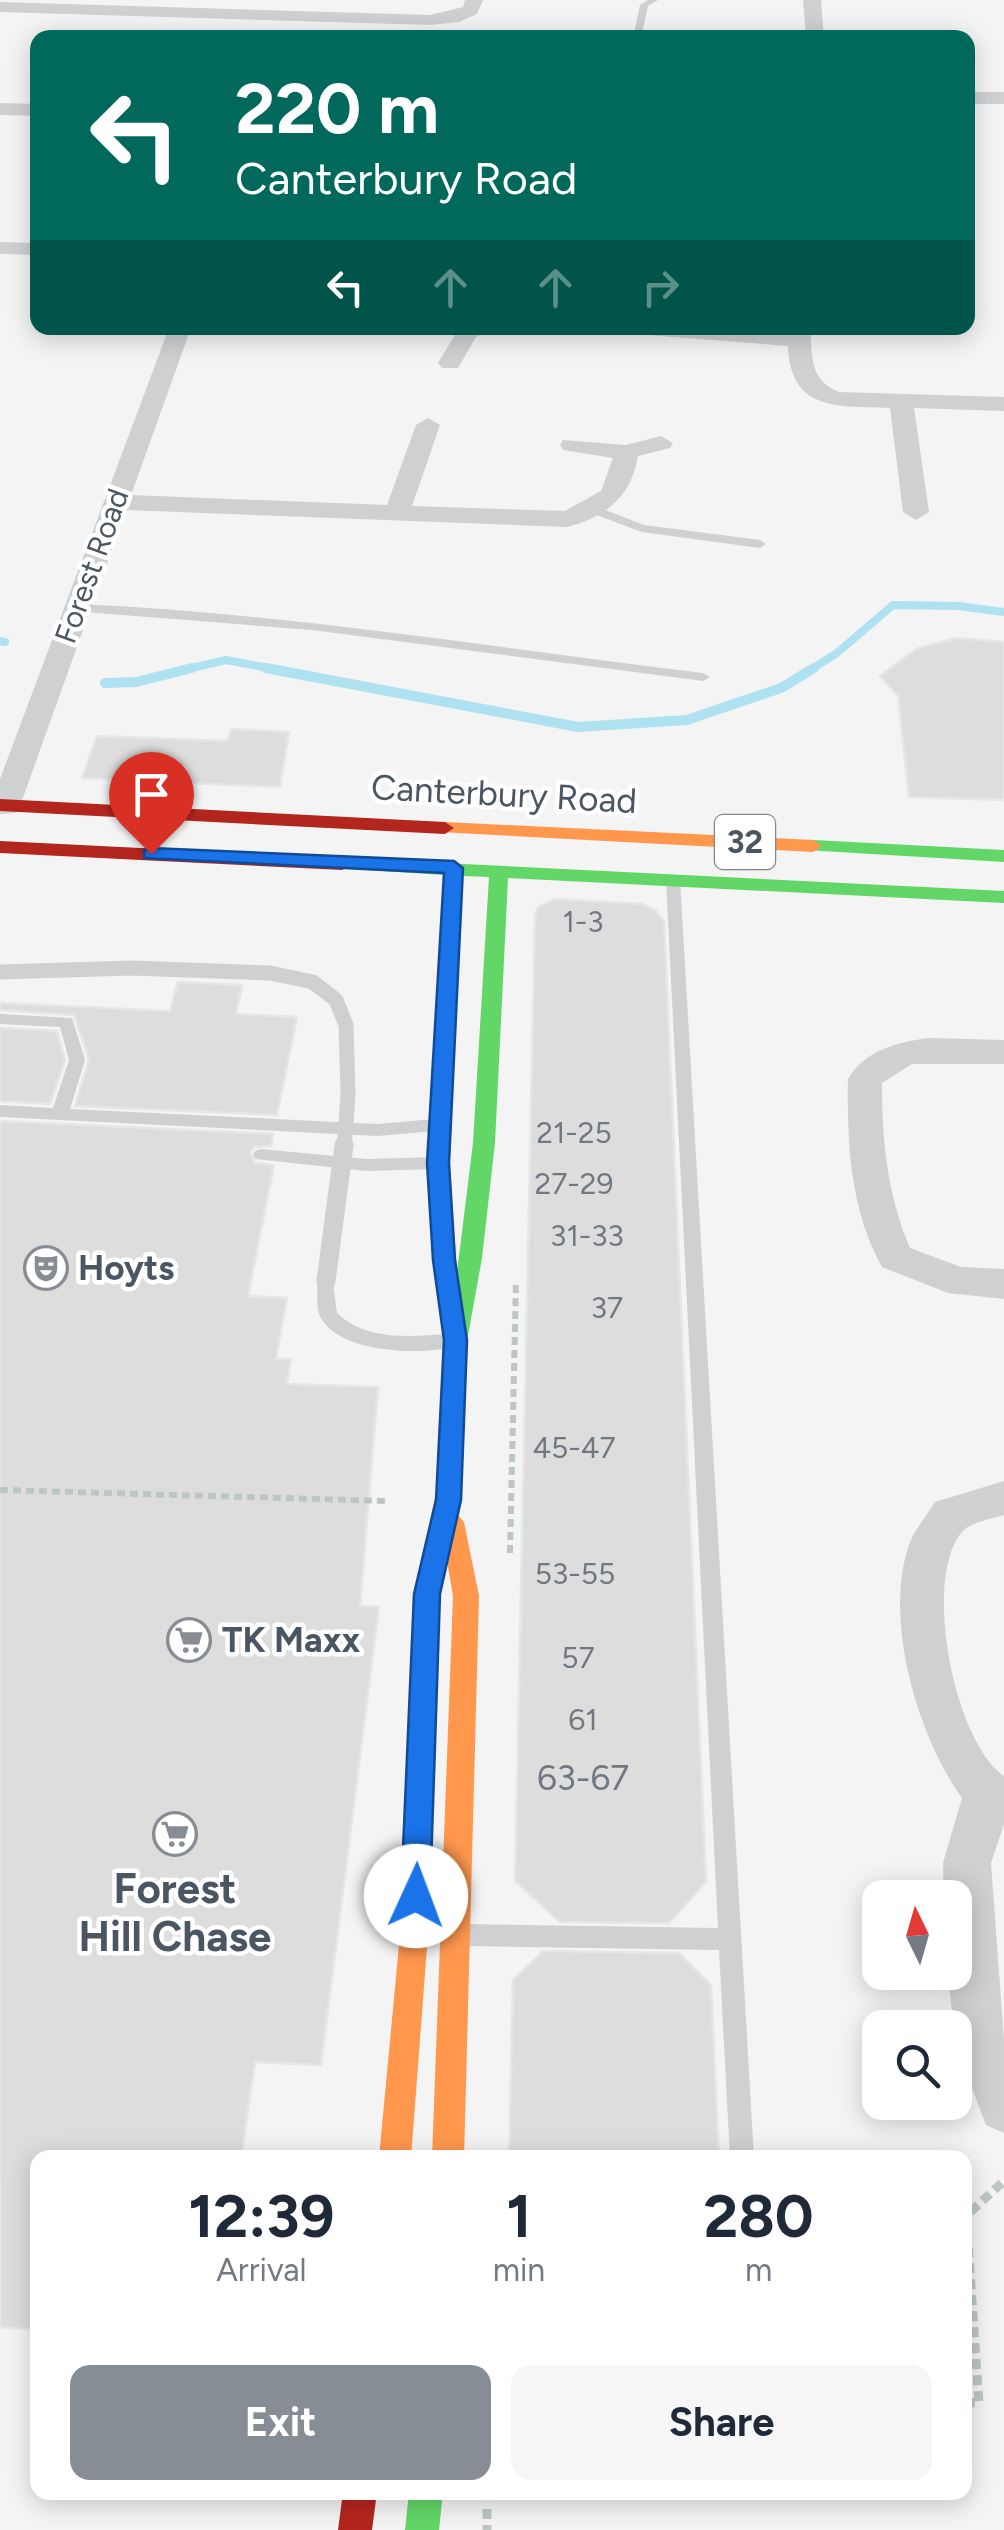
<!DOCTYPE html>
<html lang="en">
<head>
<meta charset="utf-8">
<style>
	:root { --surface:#fff; --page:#f6f6f7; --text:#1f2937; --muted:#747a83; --accent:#868d94 }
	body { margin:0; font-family:Figtree,sans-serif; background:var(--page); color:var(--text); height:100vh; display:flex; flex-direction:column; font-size:38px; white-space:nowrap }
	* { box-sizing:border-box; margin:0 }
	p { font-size:32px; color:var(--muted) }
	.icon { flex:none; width:55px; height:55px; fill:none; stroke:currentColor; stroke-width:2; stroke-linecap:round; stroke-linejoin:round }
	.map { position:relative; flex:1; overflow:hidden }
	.sheet { position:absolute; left:30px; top:2150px; width:942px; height:350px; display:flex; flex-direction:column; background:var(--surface); border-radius:20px; box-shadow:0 5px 25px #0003 }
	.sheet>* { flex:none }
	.banner { position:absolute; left:30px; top:30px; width:945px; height:305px; border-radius:20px; box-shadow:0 5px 25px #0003; background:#00695c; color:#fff; overflow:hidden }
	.needle { width:65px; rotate:355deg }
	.buttons { position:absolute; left:862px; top:1880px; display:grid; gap:20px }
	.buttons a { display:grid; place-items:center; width:110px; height:110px; border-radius:20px; background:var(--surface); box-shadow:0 5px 25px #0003; font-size:50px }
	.pin { position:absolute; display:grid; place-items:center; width:85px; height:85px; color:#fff; margin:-102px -42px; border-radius:50% 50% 50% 0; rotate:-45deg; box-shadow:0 0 10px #0007 }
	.pin .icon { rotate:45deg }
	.me { position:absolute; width:110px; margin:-55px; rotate:2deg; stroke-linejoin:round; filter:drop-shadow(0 0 8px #0008) }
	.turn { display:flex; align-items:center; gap:35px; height:210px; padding:0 40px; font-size:45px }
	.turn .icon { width:130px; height:130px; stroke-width:2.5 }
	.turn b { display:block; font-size:70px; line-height:85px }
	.lanes { display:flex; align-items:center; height:95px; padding:0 40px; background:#0003; justify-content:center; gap:50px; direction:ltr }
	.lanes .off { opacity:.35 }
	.eta { display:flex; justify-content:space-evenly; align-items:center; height:170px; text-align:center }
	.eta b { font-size:60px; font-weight:700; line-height:70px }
	.action { display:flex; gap:20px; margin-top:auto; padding:20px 40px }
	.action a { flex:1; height:115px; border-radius:20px; background:var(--accent); color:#fff; font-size:40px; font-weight:700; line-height:115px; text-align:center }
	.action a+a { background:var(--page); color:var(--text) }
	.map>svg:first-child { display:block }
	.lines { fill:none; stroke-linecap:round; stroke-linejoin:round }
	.stream-far1 { stroke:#aee2f0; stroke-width:8 }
	.stream { stroke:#aee2f0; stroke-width:10 }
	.building { fill:#ddddde; stroke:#e5e6e7; stroke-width:2.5 }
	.path-far1 { stroke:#bcc7c4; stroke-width:6; stroke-dasharray:8 5; stroke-linecap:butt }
	.path { stroke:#bcc7c4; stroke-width:9; stroke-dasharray:10 6; stroke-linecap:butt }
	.lane { fill:#ced0d2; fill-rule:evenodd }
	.street { fill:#ced0d2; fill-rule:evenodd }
	.fast { fill:#63d668; fill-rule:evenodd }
	.slow { fill:#ff974d; fill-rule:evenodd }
	.jam { fill:#b3261e; fill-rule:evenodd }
	.lane-bridge-far1 { stroke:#ced0d2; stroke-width:15 }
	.lane-bridge { stroke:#ced0d2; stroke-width:19 }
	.route { fill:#1a73e8; stroke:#114b97; stroke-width:2.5 }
	.labels { text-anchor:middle; stroke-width:9; stroke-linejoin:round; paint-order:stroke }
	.far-street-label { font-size:30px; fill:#4a5661; stroke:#fff }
	.number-label { font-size:30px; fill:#707881 }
	.shield { fill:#fff; stroke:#808990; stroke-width:2.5 }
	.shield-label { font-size:32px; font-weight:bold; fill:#4a5661 }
	.street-label { font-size:35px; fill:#4a5661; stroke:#fff }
	.poi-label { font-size:35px; font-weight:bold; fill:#4a5661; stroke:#fff; text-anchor:start }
	.near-number-label { font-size:35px; fill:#707881 }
	.near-poi-label { font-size:42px; font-weight:bold; fill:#4a5661; stroke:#fff }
</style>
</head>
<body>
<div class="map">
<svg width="1004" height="2530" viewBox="0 0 1004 2530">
	<rect width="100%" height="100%" fill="#f4f4f4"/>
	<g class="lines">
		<g class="stream-far1">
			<path d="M 0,641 L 5,642"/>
			<path d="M 183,670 L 226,660 L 279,670"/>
			<path d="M 810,670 L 837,653 L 893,605 L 959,606 L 1004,612"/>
		</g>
		<g class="stream">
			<path d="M 266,668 L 578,727 L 687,720 L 781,688 L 814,668"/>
			<path d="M 105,683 L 136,682 L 192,668"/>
		</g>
	</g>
	<g class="building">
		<path d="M 956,638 L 1004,642 L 1004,800 L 909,797 L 898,696 L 880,676 L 916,649 Z"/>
		<path d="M 232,729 L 289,732 L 280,787 L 82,778 L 97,736 L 227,741 Z"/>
		<path d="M 555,899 L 642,904 L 656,911 L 664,921 L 706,1882 L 669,1923 L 560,1922 L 515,1881 L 535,916 L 538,907 Z"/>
		<path d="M 178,982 L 242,985 L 236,1014 L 297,1017 L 277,1115 L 75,1106 L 89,1059 L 74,1015 L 0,1010 L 0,1003 L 170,1011 Z"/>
		<path d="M 0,1028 L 57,1031 L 65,1060 L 50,1104 L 0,1101 Z"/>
		<path d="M 0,1121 L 273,1134 L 271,1146 L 254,1147 L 250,1153 L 255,1163 L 274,1165 L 248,1296 L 287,1298 L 276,1359 L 291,1359 L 287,1384 L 378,1387 L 360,1606 L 379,1607 L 321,2065 L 255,2062 L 241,2158 L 38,2158 L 38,2330 L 0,2327 Z"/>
		<path d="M 543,1951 L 679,1953 L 711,1985 L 719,2158 L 509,2158 L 513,1980 Z"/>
	</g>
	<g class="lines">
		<g class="path-far1">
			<path d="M 0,1490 L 388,1501"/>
			<path d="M 510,1553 L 516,1281"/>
		</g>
		<g class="path">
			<path d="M 965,2402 L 979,2403 L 966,2216 L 1004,2181"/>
			<path d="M 487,2509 L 487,2530"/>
		</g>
		<g class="lane">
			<path d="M 648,0 L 658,0 L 648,6 L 641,38 L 633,38 L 640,5 Z"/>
			<path d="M 595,506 L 644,525 L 760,540 L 766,544 L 760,548 L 642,532 L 591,513 L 591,507 Z"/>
			<path d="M 76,604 C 287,613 494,648 703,673 L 710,677 L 703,681 L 312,630 L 72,611 L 72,605 Z"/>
			<path d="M 673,874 L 680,879 L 754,2158 L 730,2158 L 719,1950 L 465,1946 L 457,1943 L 454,1935 L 457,1927 L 465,1924 L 718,1928 L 666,879 Z"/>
			<path d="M 0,1014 L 72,1018 L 85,1060 L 70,1109 L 378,1124 L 435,1119 L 443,1125 L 435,1131 L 378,1136 L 0,1117 L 0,1105 L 53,1108 L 69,1060 L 60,1027 L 0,1024 Z"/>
			<path d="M 261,1149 L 366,1159 L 437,1157 L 445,1163 L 437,1169 L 366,1171 L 255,1159 L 253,1155 L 255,1151 Z"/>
			<path d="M 326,1274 L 332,1276 L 337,1313 C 367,1342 411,1336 450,1334 L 456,1336 L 459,1341 L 456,1346 C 422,1356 343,1353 322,1320 C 315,1310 318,1292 317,1281 L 320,1276 Z"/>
		</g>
		<g class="street">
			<path d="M 465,0 L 483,0 L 477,14 L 459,22 L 430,25 L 0,12 L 0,2 L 430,15 L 463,7 Z"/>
			<path d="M 803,0 L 821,0 L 824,38 L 806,38 Z"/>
			<rect x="968" y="92" width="36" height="12"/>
			<path d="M 0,103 L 38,104 L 38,116 L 0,115 Z"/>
			<path d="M 0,242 L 38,243 L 38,255 L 0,254 Z"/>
			<path d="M 169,328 L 191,328 L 131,495 L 387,505 L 416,425 L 428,418 L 440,425 L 412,506 L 565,511 L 601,491 L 613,458 L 563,450 L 560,445 L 563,440 L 626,445 L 661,436 L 673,443 L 670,448 L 638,456 C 631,497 606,517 567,527 L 126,510 L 20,806 L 16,813 L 0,814 L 0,779 Z"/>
			<path d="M 459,328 L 492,328 L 476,337 L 458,368 L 442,368 L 438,363 Z"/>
			<path d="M 637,328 L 727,328 L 788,332 L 788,328 L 810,328 C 813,356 808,379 839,392 L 1004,397 L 1004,411 L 914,408 L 929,512 L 916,520 L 903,512 L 890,408 C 839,406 790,412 788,346 L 648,335 Z"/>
			<path d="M 929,1038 L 1004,1040 L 1004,1064 L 912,1064 L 882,1083 C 882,1140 887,1194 910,1248 L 961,1267 L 1004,1269 L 1004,1299 L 948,1293 L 882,1267 C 850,1209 847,1144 848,1079 C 865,1050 898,1042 929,1038 Z"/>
			<path d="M 1004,1481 L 1004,1515 C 991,1519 970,1522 962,1532 C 922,1578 954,1742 1004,1776 L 1004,1824 L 991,1863 L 1004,2040 L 1004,2133 L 986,2125 L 955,2043 L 948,1972 L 955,1972 L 955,1898 L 944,1898 L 943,1863 L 962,1798 C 918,1737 884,1622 908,1548 C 913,1531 926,1517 935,1502 Z"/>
		</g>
		<g class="fast">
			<path d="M 813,840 L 1004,850 L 1004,862 L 806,850 L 804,846 Z"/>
			<path d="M 342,858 L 1004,891 L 1004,903 L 508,878 L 495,1143 L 482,1258 L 467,1341 L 461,1488 L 458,1495 L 449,1498 L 440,1495 L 437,1488 L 443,1341 L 456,1278 L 446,1284 L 438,1281 L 435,1275 L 427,1163 L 444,875 L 335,868 L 335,860 ZM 463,876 L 489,877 L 473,1143 L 457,1272 L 449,1163 Z"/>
			<path d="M 409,2492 L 443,2492 L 439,2530 L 405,2530 Z"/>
		</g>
		<g class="slow">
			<path d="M 445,822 L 813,840 L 822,846 L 813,852 L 439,832 L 436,828 Z"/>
			<path d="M 449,1478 L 458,1481 L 461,1488 L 456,1513 L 464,1522 L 479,1596 L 464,2158 L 432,2158 L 453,1596 L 447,1561 L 440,1594 L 428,1934 L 411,2158 L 379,2158 L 400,1934 L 414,1594 L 437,1488 L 440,1481 Z"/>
		</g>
		<g class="jam">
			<path d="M 0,799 L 445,822 L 454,828 L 445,834 L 0,811 Z"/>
			<path d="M 0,841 L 342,858 L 351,864 L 342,870 L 0,853 Z"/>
			<path d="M 343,2492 L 377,2492 L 372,2530 L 338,2530 Z"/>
		</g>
		<path class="lane-bridge-far1" d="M 0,972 L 132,968 L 270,973 L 313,982 L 336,1000 L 346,1025 L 348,1095 L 344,1148"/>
		<path class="lane-bridge" d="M 326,1281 L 344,1145"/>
	</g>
	<path class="route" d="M 151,848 L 454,861 L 463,868 L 449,1163 L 455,1260 L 467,1340 L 461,1500 L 440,1594 L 430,1896 L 426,1906 L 416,1910 L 406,1906 L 401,1896 L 414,1594 L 436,1500 L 444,1340 L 433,1260 L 427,1163 L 444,873 L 144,858 L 144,850 Z"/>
	<defs>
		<g id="theatre-ring" transform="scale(2.25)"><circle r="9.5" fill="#fff" stroke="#868d94" stroke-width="1.5"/><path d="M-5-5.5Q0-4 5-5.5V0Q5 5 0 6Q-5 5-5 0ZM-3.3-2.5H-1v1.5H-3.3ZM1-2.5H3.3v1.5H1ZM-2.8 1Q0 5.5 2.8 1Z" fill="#868d94"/></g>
		<g id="supermarket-ring" transform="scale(2.25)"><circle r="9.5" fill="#fff" stroke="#868d94" stroke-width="1.5"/><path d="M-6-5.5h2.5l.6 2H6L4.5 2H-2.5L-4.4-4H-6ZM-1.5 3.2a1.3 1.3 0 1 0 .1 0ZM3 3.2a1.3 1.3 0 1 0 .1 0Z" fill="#868d94"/></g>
	</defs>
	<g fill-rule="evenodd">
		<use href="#theatre-ring" x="46" y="1268"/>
		<use href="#supermarket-ring" x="189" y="1640"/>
		<use href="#supermarket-ring" x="175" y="1834"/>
	</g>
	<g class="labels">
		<g class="far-street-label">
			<text transform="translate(92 566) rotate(-70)" y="10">Forest Road</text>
		</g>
		<g class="number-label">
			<text x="583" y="932">1-3</text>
			<text x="574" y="1143">21-25</text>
			<text x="574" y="1194">27-29</text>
			<text x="587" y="1246">31-33</text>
			<text x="607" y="1318">37</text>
			<text x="574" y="1458">45-47</text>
			<text x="575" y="1584">53-55</text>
			<text x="578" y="1668">57</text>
			<text x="583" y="1730">61</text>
		</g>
		<rect class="shield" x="715" y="815" width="60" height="54" rx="8"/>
		<g class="shield-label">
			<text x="745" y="853">32</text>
		</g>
		<g class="street-label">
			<text transform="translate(504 794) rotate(3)" y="12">Canterbury Road</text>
		</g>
		<g class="poi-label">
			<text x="78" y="1280">Hoyts</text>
			<text x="222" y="1652">TK Maxx</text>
		</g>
		<g class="near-number-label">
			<text x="583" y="1790">63-67</text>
		</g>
		<g class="near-poi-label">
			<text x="175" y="1903">Forest<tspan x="175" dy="48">Hill Chase</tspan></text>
		</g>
	</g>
</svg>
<div class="buttons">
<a><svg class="needle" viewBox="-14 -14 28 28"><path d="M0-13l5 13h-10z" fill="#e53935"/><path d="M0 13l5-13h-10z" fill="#747a83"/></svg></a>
<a><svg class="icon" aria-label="search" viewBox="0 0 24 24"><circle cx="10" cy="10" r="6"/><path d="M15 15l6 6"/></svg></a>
</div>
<div class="pin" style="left:151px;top:854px;background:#d93025"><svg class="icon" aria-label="arrive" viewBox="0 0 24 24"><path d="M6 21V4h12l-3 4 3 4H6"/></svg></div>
<svg class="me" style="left:416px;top:1896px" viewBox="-20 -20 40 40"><circle r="19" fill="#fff"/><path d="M0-13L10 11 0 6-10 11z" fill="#1a73e8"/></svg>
<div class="banner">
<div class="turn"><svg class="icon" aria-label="left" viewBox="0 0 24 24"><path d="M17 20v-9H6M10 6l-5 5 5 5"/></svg><div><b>220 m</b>Canterbury Road</div></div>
<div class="lanes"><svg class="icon" aria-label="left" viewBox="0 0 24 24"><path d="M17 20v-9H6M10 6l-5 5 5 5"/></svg><svg class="icon off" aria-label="ahead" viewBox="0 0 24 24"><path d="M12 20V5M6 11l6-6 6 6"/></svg><svg class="icon off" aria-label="ahead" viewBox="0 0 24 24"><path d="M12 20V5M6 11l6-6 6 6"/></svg><svg class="icon off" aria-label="right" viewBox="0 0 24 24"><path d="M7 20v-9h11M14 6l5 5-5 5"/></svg></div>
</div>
<section class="sheet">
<div class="eta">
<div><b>12:39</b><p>Arrival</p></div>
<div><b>1</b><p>min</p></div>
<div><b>280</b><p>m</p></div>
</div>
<div class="action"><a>Exit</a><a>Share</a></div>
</section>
</div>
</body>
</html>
